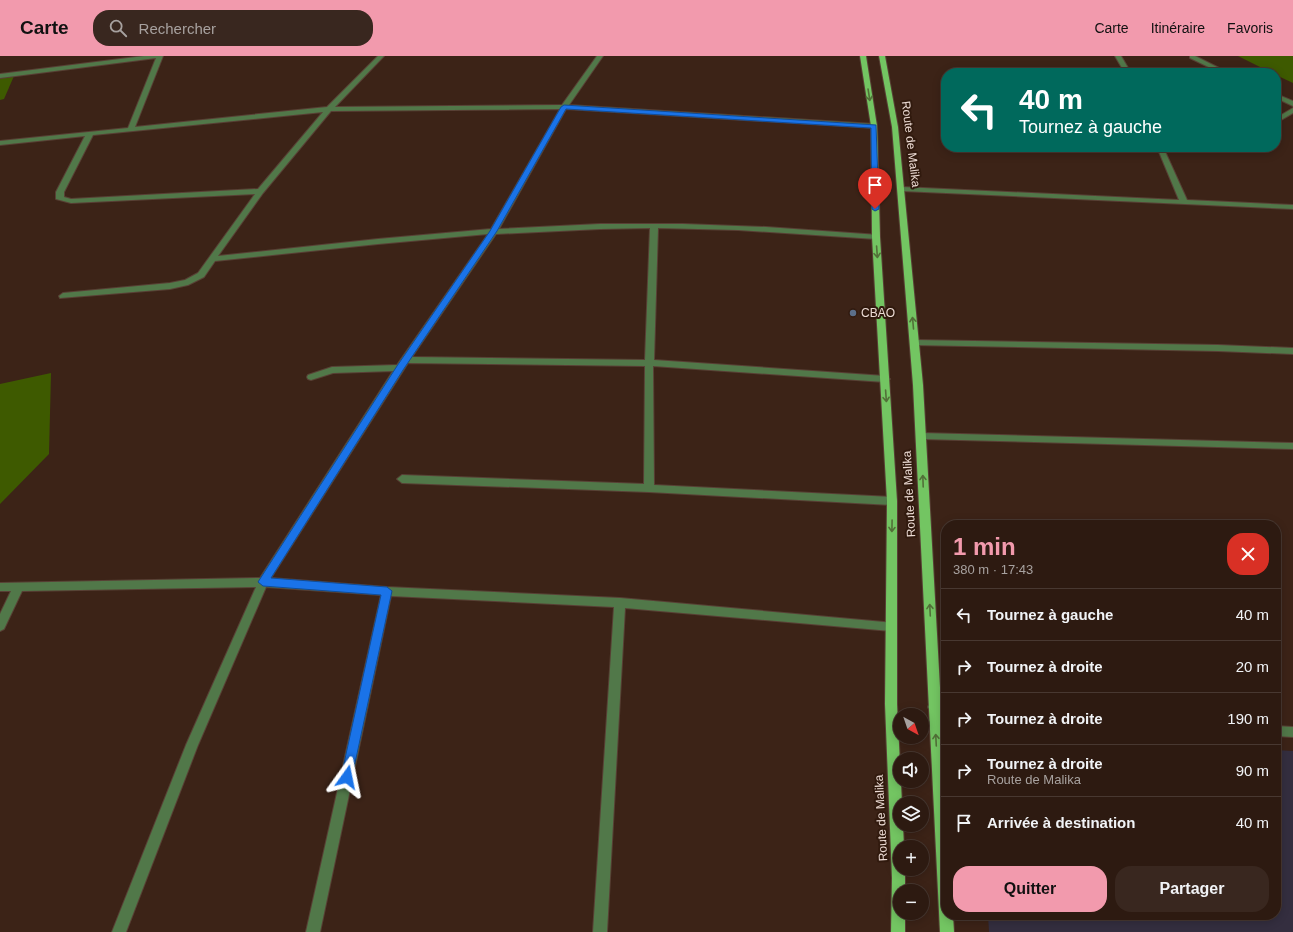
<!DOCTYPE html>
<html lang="fr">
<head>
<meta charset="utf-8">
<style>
	:root { --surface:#2d1a11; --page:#39271f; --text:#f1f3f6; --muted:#a7a19f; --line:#483831; --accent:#f29aad }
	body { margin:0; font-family:Helvetica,sans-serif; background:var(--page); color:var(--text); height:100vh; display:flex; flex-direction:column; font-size:15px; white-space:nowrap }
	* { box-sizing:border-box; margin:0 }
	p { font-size:13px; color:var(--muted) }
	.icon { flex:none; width:22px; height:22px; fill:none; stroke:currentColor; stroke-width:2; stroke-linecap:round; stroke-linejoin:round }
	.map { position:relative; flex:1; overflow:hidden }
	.panel { position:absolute; left:941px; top:464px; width:340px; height:400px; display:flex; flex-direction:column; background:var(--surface); border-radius:16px; box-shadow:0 2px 10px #0003,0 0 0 1px var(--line) }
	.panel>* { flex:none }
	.guide { position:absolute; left:941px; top:12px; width:340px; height:84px; border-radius:16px; box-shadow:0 2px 10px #0003,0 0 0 1px var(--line); background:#00695c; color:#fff; overflow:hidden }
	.needle { width:26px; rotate:140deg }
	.controls { position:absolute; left:893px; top:652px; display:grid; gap:8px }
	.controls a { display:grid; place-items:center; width:36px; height:36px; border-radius:50%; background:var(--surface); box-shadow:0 2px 10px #0003,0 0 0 1px var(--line); font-size:20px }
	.pin { position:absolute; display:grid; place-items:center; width:34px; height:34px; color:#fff; margin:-41px -17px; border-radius:50% 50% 50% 0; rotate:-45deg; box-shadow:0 0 4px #0007 }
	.pin .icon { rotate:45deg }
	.me { position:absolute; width:44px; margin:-22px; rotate:12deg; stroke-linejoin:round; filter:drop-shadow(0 0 3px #0008) }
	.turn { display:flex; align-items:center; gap:14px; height:84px; padding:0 12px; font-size:18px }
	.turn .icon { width:52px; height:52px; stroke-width:2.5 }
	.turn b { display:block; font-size:28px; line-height:34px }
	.round { display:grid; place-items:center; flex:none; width:42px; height:42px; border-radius:16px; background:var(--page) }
	.head { display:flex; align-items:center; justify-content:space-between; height:68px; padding:0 12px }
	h1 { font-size:24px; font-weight:600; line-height:30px; color:var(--accent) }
	.button { display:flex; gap:8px; margin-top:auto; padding:8px 12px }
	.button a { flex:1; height:46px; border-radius:16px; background:var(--accent); color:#111; font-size:16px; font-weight:600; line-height:46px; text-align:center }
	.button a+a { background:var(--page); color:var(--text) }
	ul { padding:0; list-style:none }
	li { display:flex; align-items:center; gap:12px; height:52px; padding:0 12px; border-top:1px solid var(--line) }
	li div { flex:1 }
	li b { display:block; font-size:15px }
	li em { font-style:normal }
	header { display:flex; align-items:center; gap:24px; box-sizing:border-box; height:56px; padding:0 20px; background:var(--accent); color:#111 }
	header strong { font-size:19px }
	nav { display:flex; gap:22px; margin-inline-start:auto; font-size:14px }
	.search { width:280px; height:36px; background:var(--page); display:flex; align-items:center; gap:10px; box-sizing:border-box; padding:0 14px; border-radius:16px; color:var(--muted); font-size:15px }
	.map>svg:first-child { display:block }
	.commercial { fill:#342e3f }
	.green { fill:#3e5a00 }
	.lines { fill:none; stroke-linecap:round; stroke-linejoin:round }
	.minor-casing { stroke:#584035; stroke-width:2 }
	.major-casing { stroke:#584035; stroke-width:2 }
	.minor { fill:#517849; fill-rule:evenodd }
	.major { fill:#73c562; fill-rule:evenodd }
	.oneway { stroke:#527038 }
	.route { fill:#1a73e8; stroke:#114b97 }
	.service-dot { fill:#5c6f8a; stroke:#311a0e; stroke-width:1.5 }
	.labels { text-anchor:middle; stroke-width:4; stroke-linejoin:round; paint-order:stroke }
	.street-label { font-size:12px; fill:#ecdbd4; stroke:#311a0e }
	.poi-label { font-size:12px; fill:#ecdbd4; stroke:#311a0e; text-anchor:start }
</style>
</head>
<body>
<header>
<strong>Carte</strong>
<div class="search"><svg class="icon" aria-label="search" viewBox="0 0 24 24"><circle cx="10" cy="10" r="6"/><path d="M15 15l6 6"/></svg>Rechercher</div>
<nav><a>Carte</a><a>Itinéraire</a><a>Favoris</a></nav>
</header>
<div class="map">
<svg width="1293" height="876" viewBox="0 0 1293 876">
	<rect width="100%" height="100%" fill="#3c2317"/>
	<path class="commercial" d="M 1276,694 L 1293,695 L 1293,876 L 989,876 L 988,859 L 1276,859 Z"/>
	<g class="green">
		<path d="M 1238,0 L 1293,0 L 1293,27 L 1276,19 L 1276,17 L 1272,17 Z"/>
		<path d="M 14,20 L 4,43 L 0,44 L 0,21 Z"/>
		<path d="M 51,317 L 49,398 L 0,448 L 0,328 Z"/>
	</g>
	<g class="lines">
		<g class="minor-casing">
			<g id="minor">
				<path d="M 144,0 L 163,0 L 135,71 L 327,51 L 378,0 L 384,0 L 335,51 L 562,49 L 597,0 L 603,0 L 569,49 L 874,68 L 877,70 L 874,72 L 566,53 L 499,173 L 600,168 L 683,168 L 766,171 L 879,179 L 879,183 L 876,183 L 738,174 L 658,172 L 654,304 L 885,320 L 890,323 L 885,326 L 653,310 L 654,429 L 892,441 L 896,442 L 897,445 L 896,448 L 892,449 L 649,436 L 402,427 L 397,423 L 402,419 L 644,428 L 645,310 L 408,307 L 271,522 L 387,531 L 620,542 L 895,567 L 897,570 L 895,573 L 891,575 L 625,552 L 607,876 L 593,876 L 614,551 L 391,540 L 320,876 L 306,876 L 381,539 L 266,531 L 198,689 L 126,876 L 112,876 L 186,689 L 256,531 L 22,535 L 4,573 L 0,575 L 0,558 L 11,535 L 0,535 L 0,527 L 260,522 L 393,315 L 333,317 L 311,324 L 308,323 L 307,321 L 308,319 L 332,311 L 397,309 L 488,178 L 378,188 L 215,205 L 204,221 L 188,229 L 170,233 L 60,242 L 59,240 L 63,237 L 170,227 L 185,224 L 198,217 L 255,138 L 71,147 L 56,143 L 56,136 L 85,80 L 0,89 L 0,85 L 128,72 L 156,2 L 0,22 L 0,18 ZM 560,53 L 491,173 L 378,183 L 218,200 L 263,137 L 331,55 ZM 323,56 L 258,133 L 71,143 L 64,141 L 64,136 L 93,79 ZM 650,172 L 645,304 L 412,301 L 496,178 L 600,173 Z"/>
				<path d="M 1115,0 L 1121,0 L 1131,17 L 1125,17 Z"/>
				<path d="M 1190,0 L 1195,0 L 1229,17 L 1221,17 L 1190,2 Z"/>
				<path d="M 1276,38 L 1293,45 L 1293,50 L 1276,42 Z"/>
				<path d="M 1293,52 L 1293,57 L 1276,67 L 1276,62 Z"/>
				<path d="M 1157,91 L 1163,91 L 1187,144 L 1293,149 L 1293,153 L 902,135 L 898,133 L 902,131 L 1179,144 Z"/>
				<path d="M 915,284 L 1218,289 L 1293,292 L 1293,298 L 1218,295 L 912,289 L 911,287 Z"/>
				<path d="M 921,377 L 1293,387 L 1293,393 L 921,383 L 916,380 Z"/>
				<path d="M 934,646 L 946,647 L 946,657 L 930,655 L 928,651 L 930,647 Z"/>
				<path d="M 1276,670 L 1293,671 L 1293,681 L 1276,680 Z"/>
			</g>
		</g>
		<g class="major-casing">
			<g id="major">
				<path d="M 860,0 L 866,0 L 877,70 L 880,181 L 897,445 L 897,648 L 902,747 L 900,747 L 900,769 L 903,769 L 904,791 L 900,791 L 900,813 L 905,813 L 905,835 L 900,835 L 900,857 L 905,857 L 905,876 L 891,876 L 892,822 L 885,648 L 887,445 L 872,181 L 871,70 Z"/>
				<path d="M 879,0 L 885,0 L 898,71 L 923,329 L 946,738 L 946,859 L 953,859 L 954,876 L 940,876 L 913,329 L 892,71 Z"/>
			</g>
		</g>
		<use href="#minor" class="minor"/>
		<use href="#major" class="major"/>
	</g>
	<defs><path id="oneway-shaft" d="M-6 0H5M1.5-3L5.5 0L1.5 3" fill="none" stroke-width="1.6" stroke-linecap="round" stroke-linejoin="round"/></defs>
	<g class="oneway">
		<use href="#oneway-shaft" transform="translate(869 39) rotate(81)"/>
		<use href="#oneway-shaft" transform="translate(877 196) rotate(86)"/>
		<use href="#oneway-shaft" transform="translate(913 267) rotate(-95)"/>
		<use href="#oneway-shaft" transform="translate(886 340) rotate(86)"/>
		<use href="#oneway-shaft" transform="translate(923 425) rotate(-92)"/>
		<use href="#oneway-shaft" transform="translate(892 470) rotate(91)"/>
		<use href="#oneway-shaft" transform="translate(930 554) rotate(-93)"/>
		<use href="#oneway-shaft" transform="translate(936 684) rotate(-93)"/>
	</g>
	<path class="route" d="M 564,49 L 876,69 L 879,153 L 875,155 L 872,153 L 871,72 L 566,53 L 497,175 L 403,314 L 271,522 L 387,531 L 392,535 L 352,721 L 351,725 L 347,726 L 343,725 L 341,721 L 381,539 L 263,530 L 258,526 L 397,310 L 490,175 L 561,51 Z"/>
	<circle class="service-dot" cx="853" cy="257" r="4"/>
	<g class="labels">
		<g class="street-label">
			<text transform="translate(911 88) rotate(83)" y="4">Route de Malika</text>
			<text transform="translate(909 438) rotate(-93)" y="4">Route de Malika</text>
			<text transform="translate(881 762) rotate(-93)" y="4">Route de Malika</text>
		</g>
		<g class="poi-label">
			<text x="861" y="261">CBAO</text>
		</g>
	</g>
</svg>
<div class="controls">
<a><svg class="needle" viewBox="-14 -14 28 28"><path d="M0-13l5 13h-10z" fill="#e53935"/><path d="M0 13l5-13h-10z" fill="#a7a19f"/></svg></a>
<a><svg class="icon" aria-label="sound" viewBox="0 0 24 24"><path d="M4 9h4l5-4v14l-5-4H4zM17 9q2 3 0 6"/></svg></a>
<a><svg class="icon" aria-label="layers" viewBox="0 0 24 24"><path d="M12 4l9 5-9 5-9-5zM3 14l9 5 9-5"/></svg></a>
<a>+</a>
<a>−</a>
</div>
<div class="pin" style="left:875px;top:153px;background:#d93025"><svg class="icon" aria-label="arrive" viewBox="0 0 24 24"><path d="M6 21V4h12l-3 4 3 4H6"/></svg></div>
<svg class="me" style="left:347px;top:721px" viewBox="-20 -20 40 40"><path d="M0-17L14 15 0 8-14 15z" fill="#1a73e8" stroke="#fff" stroke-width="4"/></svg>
<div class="guide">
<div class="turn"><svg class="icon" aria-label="left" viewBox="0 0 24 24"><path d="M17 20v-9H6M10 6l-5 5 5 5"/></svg><div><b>40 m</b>Tournez à gauche</div></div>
</div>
<section class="panel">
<div class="head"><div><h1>1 min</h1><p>380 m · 17:43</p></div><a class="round" style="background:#d93025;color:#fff"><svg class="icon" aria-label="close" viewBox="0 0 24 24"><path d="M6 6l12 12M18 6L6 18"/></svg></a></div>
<ul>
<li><svg class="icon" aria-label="left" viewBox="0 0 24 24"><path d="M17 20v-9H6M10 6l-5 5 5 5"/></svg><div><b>Tournez à gauche</b></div><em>40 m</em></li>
<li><svg class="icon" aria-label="right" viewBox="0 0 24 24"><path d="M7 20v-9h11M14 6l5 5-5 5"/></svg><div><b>Tournez à droite</b></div><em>20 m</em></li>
<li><svg class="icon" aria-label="right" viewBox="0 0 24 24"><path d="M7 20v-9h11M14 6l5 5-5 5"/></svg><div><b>Tournez à droite</b></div><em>190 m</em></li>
<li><svg class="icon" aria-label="right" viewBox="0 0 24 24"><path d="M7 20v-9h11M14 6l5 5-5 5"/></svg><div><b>Tournez à droite</b><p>Route de Malika</p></div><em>90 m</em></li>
<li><svg class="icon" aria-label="arrive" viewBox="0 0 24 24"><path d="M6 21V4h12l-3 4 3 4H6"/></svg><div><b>Arrivée à destination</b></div><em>40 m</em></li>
</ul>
<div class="button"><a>Quitter</a><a>Partager</a></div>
</section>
</div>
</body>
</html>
